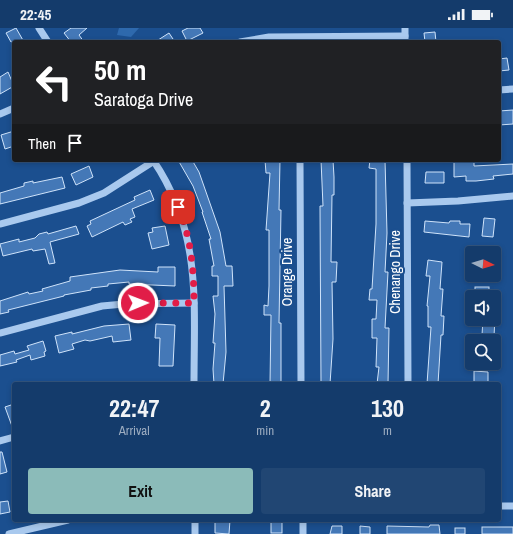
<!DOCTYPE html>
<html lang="en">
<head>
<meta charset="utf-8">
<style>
	:root { --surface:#143b6b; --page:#214673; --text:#f1f3f6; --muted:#9dadc1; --line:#33557e; --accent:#8bbbb9 }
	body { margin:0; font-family:"Archivo Narrow",sans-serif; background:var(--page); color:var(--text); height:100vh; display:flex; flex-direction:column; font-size:15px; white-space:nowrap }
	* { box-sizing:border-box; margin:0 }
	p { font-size:13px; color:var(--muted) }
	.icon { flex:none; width:22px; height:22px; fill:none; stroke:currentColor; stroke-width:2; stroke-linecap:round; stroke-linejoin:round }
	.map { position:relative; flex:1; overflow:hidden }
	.panel { position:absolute; left:12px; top:354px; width:489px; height:140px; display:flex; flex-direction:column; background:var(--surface); border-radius:4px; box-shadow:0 2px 6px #0003,0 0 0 1px var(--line) }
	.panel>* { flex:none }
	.top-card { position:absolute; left:12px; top:12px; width:489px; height:122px; border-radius:4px; box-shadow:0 2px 6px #0003,0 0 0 1px var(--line); background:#202124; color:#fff; overflow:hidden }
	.needle { width:26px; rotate:95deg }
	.tools { position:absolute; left:465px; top:218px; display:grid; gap:8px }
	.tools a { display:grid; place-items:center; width:36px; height:36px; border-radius:4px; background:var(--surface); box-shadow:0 2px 6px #0003,0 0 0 1px var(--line); font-size:20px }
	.pin { position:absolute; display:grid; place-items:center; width:34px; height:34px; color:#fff; margin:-17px; border-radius:8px; box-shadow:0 2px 6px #0006 }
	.me { position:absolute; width:44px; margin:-22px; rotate:89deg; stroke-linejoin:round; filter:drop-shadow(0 0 3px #0008) }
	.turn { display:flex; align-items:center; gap:14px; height:84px; padding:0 16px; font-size:18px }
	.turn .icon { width:52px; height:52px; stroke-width:2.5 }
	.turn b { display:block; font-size:28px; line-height:34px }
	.then { display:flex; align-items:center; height:38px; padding:0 16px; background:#0003; gap:8px; font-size:15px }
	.eta { display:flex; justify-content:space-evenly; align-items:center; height:68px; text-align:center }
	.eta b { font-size:24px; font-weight:800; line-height:28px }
	.button { display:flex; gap:8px; margin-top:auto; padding:8px 16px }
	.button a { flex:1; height:46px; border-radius:4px; background:var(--accent); color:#111; font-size:16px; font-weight:800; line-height:46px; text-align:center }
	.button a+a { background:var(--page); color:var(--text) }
	.status { display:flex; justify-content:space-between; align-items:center; height:28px; padding:0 20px; background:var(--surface); direction:ltr }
	.status svg { height:11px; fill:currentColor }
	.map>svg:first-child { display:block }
	.green { fill:#2e69ad }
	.building { fill:#4478b7; stroke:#cfe3fa }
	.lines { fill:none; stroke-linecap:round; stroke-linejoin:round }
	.minor { stroke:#a9c9ee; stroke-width:7 }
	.route { stroke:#e11d48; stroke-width:7; stroke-dasharray:0 12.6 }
	.labels { text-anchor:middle; stroke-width:4; stroke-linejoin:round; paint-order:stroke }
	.street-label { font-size:14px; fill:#fff; stroke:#1b4f8f }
</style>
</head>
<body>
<div class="status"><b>22:45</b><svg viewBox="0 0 49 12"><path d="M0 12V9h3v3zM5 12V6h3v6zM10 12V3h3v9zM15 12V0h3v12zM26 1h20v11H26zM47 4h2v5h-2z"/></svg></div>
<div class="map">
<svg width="513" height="506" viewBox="0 0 513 506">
	<rect width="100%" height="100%" fill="#1b4f8f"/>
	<path class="green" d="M 119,0 L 139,0 L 131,9 L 117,7 Z"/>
	<g class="building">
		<path d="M 16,0 L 24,14 L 11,14 L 6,5 Z"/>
		<path d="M 71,0 L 87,0 L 79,7 L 84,14 L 71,14 L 64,5 Z"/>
		<path d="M 188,0 L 200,0 L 203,5 L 187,13 L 182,3 Z"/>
		<path d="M 435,4 L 436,14 L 425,14 L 424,5 Z"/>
		<path d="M 169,5 L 175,14 L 155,14 Z"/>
		<path d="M 507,30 L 509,42 L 499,43 L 499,31 Z"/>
		<path d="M 8,44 L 14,58 L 0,66 L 0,49 Z"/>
		<path d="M 513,82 L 513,96 L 499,97 L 499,83 Z"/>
		<path d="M 14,103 L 14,118 L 5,121 L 1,107 Z"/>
		<path d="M 178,132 L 192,132 L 199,144 L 220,204 L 226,238 L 232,238 L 233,258 L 224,258 L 226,324 L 223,356 L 214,356 L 213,341 L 215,315 L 213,315 L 215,286 L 213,268 L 218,268 L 218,248 L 212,248 L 212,238 L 214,238 L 209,211 L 211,211 L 202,184 L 203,184 L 193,158 Z"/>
		<path d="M 265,132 L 280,132 L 279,182 L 281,182 L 279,295 L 281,295 L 281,356 L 270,356 L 271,287 L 264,287 L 264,277 L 268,278 L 269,258 L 269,202 L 266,202 L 270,145 L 266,145 Z"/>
		<path d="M 321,132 L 333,132 L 334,149 L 334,167 L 332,167 L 331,234 L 337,234 L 336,254 L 332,254 L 333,311 L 330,356 L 321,356 L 320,178 L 323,178 Z"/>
		<path d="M 370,132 L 385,132 L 387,205 L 385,244 L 388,244 L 385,300 L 389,300 L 388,356 L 377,356 L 379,339 L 376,339 L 377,310 L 372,310 L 372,291 L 376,291 L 377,272 L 369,272 L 370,261 L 372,261 L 376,196 L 376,141 L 369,140 Z"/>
		<path d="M 474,133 L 474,138 L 513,136 L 513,146 L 493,148 L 494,151 L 476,153 L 466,153 L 466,148 L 454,149 L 454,134 Z"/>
		<path d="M 89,138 L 93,149 L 76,157 L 71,146 Z"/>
		<path d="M 426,144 L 444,144 L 444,155 L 425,155 Z"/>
		<path d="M 62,149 L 65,160 L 0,176 L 0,165 L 24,158 L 24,155 L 33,153 L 33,155 Z"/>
		<path d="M 150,162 L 154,172 L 132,181 L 135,189 L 130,191 L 132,194 L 125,197 L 123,194 L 92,209 L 87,198 L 91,196 L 90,193 L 135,172 L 134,169 Z"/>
		<path d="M 484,190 L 495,191 L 493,209 L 482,208 Z"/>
		<path d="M 425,193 L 449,195 L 450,193 L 460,193 L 460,196 L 470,196 L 469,209 L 424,204 Z"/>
		<path d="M 76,198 L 79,206 L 50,214 L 55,235 L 49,236 L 45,221 L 33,223 L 32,221 L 3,228 L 0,216 L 19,211 L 19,214 L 35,210 L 39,206 L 47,204 L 48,206 Z"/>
		<path d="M 165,198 L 169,217 L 152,221 L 148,205 L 153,204 L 152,200 Z"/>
		<path d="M 428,232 L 442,234 L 440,261 L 443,261 L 441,288 L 444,288 L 443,307 L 441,307 L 438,356 L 427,356 L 431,299 L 428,299 L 428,278 L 427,278 L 430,248 L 426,248 Z"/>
		<path d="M 158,239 L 175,239 L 175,258 L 129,256 L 129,254 L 108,256 L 108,258 L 91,260 L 91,262 L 64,267 L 64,268 L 8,282 L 9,284 L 0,286 L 0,273 L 28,264 L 29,266 L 43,263 L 42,261 L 70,253 L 70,249 L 120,242 L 158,244 Z"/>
		<rect x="475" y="259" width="14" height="10"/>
		<path d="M 483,291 L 495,291 L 494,308 L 482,307 Z"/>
		<path d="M 129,296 L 131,312 L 113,314 L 112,308 L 90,313 L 85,312 L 72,316 L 74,321 L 59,325 L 55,308 L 72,304 L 72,306 L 104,298 Z"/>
		<path d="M 156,296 L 175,297 L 173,338 L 159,338 L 160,310 L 155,310 Z"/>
		<path d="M 43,313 L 46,323 L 44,324 L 45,328 L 31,332 L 30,327 L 16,332 L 17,334 L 0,338 L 0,327 L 14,323 L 15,326 L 29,322 L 27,318 Z"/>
		<path d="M 474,343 L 488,344 L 488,356 L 474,356 Z"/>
		<path d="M 14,376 L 14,401 L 13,401 L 5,379 Z"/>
		<path d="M 0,424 L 2,424 L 7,444 L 0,446 Z"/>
		<path d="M 8,473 L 10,484 L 0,486 L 0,474 Z"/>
		<path d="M 215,492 L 230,492 L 229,506 L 215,505 Z"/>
		<rect x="271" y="492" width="11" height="13"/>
		<path d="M 430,497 L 439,497 L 440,506 L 387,506 L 387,498 L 429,499 Z"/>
		<path d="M 332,498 L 342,498 L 342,506 L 330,506 Z"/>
		<path d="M 360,498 L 370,499 L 370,506 L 360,506 Z"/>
		<rect x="482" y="499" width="31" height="7"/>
		<rect x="455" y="500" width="10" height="6"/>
	</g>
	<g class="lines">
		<g class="minor">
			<path d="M 39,0 L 48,14"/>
			<path d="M 405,0 L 405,14"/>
			<path d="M 240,14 L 269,9 L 405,8"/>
			<path d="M 499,62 L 513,61"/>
			<path d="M 0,86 L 14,80"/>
			<path d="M 153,132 C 202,204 194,274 194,356"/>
			<path d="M 300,132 L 301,356"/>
			<path d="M 407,132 L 408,356"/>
			<path d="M 407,175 L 458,173 L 513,168"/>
			<path d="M 0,196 L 79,175 L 104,165 L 154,133"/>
			<path d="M 0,305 L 102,278 L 124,276 L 194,275"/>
			<path d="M 0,413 L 14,409"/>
			<path d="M 499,478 L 513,478"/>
			<path d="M 195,492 L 195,506"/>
			<path d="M 303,492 L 303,506"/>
			<path d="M 9,506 L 68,492"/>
		</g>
	</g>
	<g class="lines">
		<path class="route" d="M 138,275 L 194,275 C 194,242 191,209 178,179"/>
	</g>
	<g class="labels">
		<g class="street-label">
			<text transform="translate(287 244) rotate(-90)" y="5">Orange Drive</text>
			<text transform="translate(395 244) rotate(-90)" y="5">Chenango Drive</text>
		</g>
	</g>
</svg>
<div class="tools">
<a><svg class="needle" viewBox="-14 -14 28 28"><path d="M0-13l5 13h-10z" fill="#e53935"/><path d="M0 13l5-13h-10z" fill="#9dadc1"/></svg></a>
<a><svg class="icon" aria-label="sound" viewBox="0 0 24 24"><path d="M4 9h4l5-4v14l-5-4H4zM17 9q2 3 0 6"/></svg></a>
<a><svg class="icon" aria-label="search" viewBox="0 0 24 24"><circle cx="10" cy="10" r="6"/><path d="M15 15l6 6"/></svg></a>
</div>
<div class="pin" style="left:178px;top:179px;background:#d93025"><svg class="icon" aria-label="arrive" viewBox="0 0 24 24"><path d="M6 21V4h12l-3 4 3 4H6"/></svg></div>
<svg class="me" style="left:138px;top:275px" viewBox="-20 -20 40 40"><circle r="17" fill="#e11d48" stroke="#fff" stroke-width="3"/><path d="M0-11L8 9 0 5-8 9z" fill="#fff"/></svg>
<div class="top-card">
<div class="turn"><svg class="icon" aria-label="left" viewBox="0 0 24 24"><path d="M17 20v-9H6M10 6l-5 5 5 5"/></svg><div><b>50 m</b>Saratoga Drive</div></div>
<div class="then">Then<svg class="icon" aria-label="arrive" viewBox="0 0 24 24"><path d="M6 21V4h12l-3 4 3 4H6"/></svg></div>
</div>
<section class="panel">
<div class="eta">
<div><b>22:47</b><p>Arrival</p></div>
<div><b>2</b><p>min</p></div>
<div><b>130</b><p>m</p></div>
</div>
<div class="button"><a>Exit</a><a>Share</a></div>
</section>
</div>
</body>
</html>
